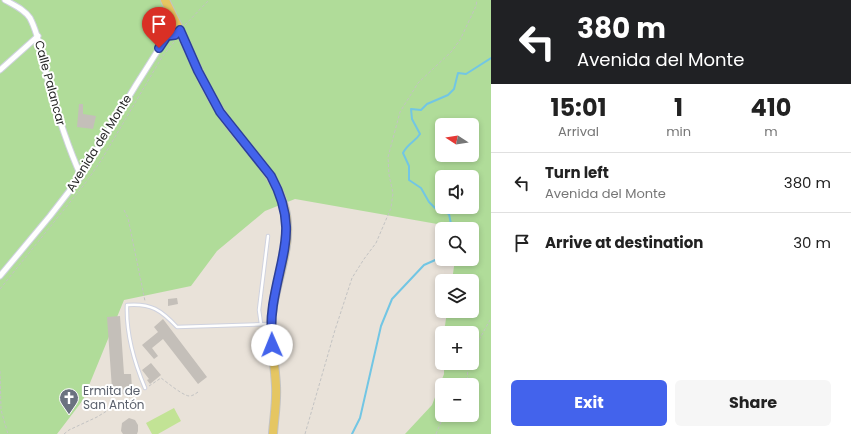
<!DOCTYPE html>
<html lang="en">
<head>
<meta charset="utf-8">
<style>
	:root { --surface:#fff; --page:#f6f6f6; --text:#222; --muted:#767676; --line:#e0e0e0; --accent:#4363ec }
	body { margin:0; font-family:Poppins,sans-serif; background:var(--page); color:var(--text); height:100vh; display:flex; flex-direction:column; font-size:15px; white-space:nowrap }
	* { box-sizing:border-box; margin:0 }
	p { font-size:13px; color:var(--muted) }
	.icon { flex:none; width:22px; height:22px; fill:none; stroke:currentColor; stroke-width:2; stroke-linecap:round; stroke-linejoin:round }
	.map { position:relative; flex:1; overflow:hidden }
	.details { display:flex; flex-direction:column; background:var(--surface); width:360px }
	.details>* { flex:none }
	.guide { background:#202124; color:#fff; overflow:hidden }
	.needle { width:26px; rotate:282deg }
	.tools { position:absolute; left:435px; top:118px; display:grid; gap:8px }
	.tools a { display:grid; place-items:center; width:44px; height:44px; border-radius:6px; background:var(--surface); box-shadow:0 2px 6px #0003; font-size:20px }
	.pin { position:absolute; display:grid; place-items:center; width:34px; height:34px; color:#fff; margin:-41px -17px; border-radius:50% 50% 50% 0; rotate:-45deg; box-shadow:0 0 4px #0007 }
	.pin .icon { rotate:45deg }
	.me { position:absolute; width:44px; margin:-22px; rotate:359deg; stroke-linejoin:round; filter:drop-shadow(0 0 3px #0008) }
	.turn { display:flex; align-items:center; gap:14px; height:84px; padding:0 20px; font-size:18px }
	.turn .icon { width:52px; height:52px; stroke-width:2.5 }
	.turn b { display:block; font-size:28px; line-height:34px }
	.eta { display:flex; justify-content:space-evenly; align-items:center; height:68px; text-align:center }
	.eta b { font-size:24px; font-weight:700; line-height:28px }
	.button { display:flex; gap:8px; margin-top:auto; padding:8px 20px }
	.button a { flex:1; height:46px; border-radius:6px; background:var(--accent); color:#fff; font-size:16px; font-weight:700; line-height:46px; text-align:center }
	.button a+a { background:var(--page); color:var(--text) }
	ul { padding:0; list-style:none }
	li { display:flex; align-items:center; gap:12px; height:60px; padding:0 20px; border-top:1px solid var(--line) }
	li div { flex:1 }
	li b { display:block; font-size:15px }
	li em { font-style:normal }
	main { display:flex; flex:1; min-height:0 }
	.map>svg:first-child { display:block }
	.green { fill:#b0dc99; fill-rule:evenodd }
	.pitch { fill:#c2e395 }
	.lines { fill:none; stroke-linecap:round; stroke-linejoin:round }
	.stream { stroke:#72c6e4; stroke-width:2 }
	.building { fill:#c4bfb9 }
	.lane-casing { stroke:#cfd2df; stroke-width:4.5 }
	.street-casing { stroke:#cfd2df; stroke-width:7 }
	.primary-casing { stroke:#c3c3c3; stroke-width:10 }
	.path { stroke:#c3c3c3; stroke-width:1; stroke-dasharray:3 2; stroke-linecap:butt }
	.lane { stroke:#fff; stroke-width:2.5 }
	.street { stroke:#fff; stroke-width:5 }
	.primary { stroke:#e5c662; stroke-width:8 }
	.route-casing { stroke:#2c4099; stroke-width:10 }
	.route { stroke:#4363ec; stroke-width:7 }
	.labels { text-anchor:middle; stroke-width:4; stroke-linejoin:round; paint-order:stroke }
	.street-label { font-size:12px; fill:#272727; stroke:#fff }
	.worship-label { font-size:12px; fill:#5b616d; stroke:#fff; text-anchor:start }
</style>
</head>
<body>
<main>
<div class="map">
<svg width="491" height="434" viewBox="0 0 491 434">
	<rect width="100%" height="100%" fill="#e9e2d9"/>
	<path class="green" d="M 0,0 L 491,0 L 491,434 L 405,434 L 432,405 L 444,374 L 444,363 L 472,363 L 472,333 L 444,333 L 447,311 L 472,311 L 472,281 L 452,281 L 455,259 L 472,259 L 472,229 L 460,229 L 460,228 L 295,199 L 265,211 L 217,251 L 191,286 L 124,300 L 83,400 L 57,434 L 0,434 ZM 442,125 L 472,125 L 472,155 L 442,155 ZM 442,177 L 472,177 L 472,207 L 442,207 ZM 442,385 L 472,385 L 472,415 L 442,415 Z"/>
	<path class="pitch" d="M 174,408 L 181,421 L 158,434 L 152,434 L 146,423 Z"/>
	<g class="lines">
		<g class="stream">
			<path d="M 449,229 L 451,224 L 449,214 L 435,208 L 429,202 L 421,188 L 409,180 L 409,166 L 403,153 C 408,143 415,142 420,134 L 412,119 L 411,109 L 421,110 L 427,104 L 448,95 L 454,89 L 458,73 L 466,74 L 491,58"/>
			<path d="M 352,434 L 360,418 L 381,326 L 392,299 L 424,265 L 442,257"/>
		</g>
	</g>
	<g class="building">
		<path d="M 79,104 L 83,104 L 83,114 L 96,116 L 93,129 L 77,127 Z"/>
		<path d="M 177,298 L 178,304 L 168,306 L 168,299 Z"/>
		<path d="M 120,316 L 124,374 L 131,374 L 132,388 L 126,389 L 126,394 L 108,395 L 108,389 L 112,389 L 107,317 Z"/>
		<path d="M 163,319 L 207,377 L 198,384 L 163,339 L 152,348 L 158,356 L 154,359 L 142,345 L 158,332 L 154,327 Z"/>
		<path d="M 151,363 L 161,375 L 150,384 L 147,380 L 149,379 L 142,370 Z"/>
		<path d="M 129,418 L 135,420 L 138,425 L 138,431 L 137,434 L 123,434 L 121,431 L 122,423 Z"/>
	</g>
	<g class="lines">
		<g class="lane-casing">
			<g id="lane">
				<path d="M 261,324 L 259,310 L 268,236"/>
				<path d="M 145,388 C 134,362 126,333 127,305 C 151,303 161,310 177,327 L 269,324"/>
			</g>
		</g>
		<g class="street-casing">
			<g id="street">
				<path d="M 5,0 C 14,5 24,9 30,18 C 40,37 42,59 48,80 C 57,113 67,145 81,176"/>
				<path d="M 0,70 L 38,36"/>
				<path d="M 0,276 L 50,216 L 81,176 L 136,85 L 167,36 L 175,35 L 180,30"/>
			</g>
		</g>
		<g class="primary-casing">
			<path id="primary" d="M 165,0 C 170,11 176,22 181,33 C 193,59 204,87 220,111 C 240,143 271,166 283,203 C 297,243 272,285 271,325 C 271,346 275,365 276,386 C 277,402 274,418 273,434"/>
		</g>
		<g class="path">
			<path d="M 185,25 L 209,0"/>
			<path d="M 124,210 L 128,218 L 145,301"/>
			<path d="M 0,289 L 87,181 L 102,159 L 162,57 L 174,42 L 174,40"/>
			<path d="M 472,353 L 491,318"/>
			<path d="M 0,371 L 1,410 L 8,434"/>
			<path d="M 467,385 L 468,363"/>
			<path d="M 149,386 L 161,378 C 168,383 182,395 189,396 C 193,396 195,394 198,392"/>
			<path d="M 64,434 L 69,430 L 97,417 L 141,390"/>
			<path d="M 305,434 L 335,330 L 352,278 L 364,259 L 376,243 L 391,208 L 393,193 L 389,175 L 388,157 L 400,112 L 418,83 L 451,52 L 460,40 L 476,6 L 477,0"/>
			<path d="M 436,434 L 441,422 L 447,415"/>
		</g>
		<use href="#lane" class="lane"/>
		<use href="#street" class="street"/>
		<use href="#primary" class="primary"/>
	</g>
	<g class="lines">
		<g class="route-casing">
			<path id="route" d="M 159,48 L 167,36 L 175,35 L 180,30 L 198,71 L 220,112 L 271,176 C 299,228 281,253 273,305 C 271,318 271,332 272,345"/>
		</g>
		<use href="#route" class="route"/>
	</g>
	<defs>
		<g id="church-pin" transform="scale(1)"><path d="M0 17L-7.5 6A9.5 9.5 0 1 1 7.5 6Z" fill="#6b7280" stroke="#fff"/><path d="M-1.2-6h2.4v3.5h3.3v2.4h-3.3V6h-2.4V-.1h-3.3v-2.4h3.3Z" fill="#fff"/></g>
	</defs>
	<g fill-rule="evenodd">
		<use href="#church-pin" x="69" y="398"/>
	</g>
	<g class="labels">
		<g class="street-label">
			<text transform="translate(50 83) rotate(75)" y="4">Calle Palancar</text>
			<text transform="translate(99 143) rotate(-58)" y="4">Avenida del Monte</text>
		</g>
		<g class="worship-label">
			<text x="83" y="395">Ermita de<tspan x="83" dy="14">San Antón</tspan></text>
		</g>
	</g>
</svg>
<div class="tools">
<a><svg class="needle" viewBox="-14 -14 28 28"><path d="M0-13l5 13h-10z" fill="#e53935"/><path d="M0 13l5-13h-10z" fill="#767676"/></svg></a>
<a><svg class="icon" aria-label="sound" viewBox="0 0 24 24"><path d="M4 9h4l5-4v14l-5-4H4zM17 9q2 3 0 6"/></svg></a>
<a><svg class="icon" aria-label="search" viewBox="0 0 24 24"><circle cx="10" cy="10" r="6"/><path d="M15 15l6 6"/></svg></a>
<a><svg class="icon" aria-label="layers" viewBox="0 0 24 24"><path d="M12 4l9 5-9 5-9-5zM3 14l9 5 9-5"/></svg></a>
<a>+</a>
<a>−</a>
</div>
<div class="pin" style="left:159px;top:48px;background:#d93025"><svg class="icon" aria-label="arrive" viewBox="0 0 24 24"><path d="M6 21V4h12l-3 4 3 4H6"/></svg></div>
<svg class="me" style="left:272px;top:345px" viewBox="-20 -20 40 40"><circle r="19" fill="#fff"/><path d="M0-13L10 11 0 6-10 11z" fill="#4363ec"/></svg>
</div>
<section class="details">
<div class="guide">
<div class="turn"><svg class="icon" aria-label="left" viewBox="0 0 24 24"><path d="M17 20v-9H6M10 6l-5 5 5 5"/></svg><div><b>380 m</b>Avenida del Monte</div></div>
</div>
<div class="eta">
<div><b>15:01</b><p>Arrival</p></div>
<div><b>1</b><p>min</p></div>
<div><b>410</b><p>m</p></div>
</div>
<ul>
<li><svg class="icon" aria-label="left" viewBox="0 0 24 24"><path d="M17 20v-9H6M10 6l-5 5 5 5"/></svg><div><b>Turn left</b><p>Avenida del Monte</p></div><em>380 m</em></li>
<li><svg class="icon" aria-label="arrive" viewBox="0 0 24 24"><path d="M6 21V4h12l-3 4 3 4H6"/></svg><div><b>Arrive at destination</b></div><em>30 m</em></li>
</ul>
<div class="button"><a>Exit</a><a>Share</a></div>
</section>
</main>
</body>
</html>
